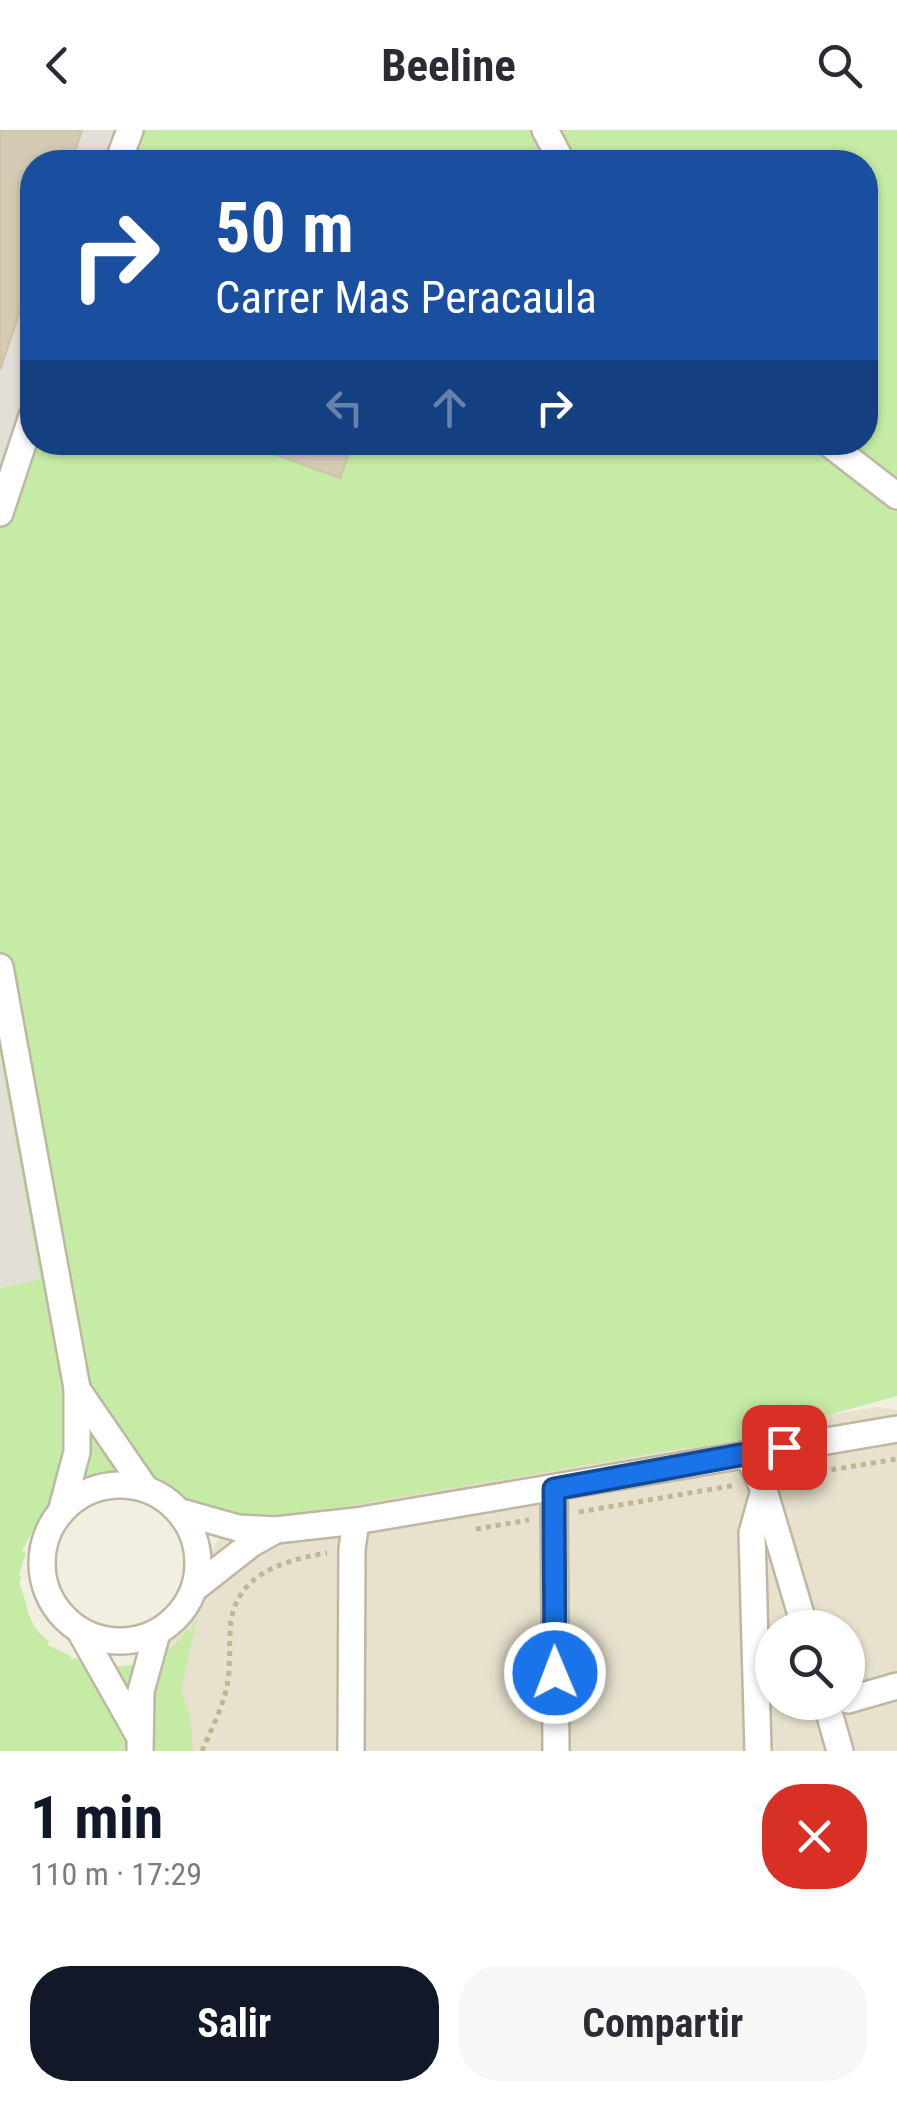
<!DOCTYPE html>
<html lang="es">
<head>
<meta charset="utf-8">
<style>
	:root { --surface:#fff; --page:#f7f7f7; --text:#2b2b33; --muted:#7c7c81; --accent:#111827 }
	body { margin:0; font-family:"Roboto Condensed",sans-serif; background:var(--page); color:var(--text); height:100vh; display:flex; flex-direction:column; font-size:38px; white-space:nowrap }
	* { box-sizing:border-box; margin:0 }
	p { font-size:32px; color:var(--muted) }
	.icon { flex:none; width:55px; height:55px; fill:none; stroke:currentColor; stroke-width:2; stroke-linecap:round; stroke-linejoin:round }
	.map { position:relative; height:1621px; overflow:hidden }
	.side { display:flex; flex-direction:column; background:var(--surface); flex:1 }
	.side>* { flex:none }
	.top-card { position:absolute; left:20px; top:20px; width:858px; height:305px; border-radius:40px; box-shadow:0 2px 8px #0004; background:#1a4fa0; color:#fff; overflow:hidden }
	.tools { position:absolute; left:755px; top:1480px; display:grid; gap:20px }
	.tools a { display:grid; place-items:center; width:110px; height:110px; border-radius:50%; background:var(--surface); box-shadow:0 2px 8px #0004; font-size:50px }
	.pin { position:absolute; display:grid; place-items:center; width:85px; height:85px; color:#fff; margin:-42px; border-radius:20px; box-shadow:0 5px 15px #0006 }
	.me { position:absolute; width:110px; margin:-55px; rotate:359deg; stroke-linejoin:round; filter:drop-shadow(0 0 8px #0008) }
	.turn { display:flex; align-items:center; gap:35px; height:210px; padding:0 30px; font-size:45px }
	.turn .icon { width:130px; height:130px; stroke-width:2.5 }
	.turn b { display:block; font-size:70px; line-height:85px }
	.lanes { display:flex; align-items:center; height:95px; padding:0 30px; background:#0003; justify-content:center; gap:50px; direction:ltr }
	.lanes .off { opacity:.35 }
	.round { display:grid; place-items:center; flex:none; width:105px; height:105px; border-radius:40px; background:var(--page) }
	.headline { display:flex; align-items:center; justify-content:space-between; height:170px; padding:0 30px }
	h1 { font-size:60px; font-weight:700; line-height:75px; color:var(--accent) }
	.action { display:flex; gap:20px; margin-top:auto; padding:20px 30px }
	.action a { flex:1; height:115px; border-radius:40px; background:var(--accent); color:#fff; font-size:40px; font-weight:700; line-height:115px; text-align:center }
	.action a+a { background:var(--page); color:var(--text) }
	header { display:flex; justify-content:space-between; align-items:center; height:130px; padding:0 30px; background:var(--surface); font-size:45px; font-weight:700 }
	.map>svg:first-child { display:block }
	.residential { fill:#e7e1ce; fill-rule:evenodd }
	.industrial { fill:#e4dfd6 }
	.green { fill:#c5eba5 }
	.building { fill:#d4cbb5; stroke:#d0c4a8; stroke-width:2.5 }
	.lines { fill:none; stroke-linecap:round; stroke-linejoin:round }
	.minor-casing { stroke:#beb7a3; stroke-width:30 }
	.path { stroke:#c1b593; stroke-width:5; stroke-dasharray:5 5; stroke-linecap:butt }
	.minor { stroke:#fff; stroke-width:25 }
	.route-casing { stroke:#114b97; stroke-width:25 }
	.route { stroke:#1a73e8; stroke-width:18 }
</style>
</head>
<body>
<header><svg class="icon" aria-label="back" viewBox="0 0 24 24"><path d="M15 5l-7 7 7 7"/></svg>Beeline<svg class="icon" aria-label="search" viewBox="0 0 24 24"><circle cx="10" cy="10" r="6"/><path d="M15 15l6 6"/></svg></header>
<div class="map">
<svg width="897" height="1621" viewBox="0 0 897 1621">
	<rect width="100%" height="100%" fill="#f2efe1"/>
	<path class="residential" d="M 878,1277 L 897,1280 L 897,1621 L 98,1621 L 235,1380 ZM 772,1498 L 848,1498 L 848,1572 L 772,1572 Z"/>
	<g class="industrial">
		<path d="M 0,0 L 119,0 L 107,32 L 32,32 L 32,244 L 0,334 Z"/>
		<path d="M 0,925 L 40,1151 L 0,1158 Z"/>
	</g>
	<path class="green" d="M 119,0 L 897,0 L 897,1266 L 714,1316 L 684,1318 L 290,1386 L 195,1398 L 176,1376 L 133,1354 L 131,1357 L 112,1352 L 110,1355 L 99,1354 L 92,1359 L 78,1360 L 51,1381 L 48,1379 L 43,1389 L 38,1391 L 22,1421 L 26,1423 L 19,1445 L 22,1447 L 19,1453 C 28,1471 26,1497 49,1511 L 48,1515 L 71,1526 L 71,1529 L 75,1528 L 94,1538 L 115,1540 L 117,1536 C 140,1537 173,1525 186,1500 L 190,1501 L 197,1488 L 181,1560 L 190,1586 L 193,1621 L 0,1621 L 0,1158 L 40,1150 L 0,925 L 0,334 L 32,244 L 32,312 L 865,312 L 865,32 L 107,32 Z"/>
	<g class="building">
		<path d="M 0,0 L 82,0 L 71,32 L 32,32 L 32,145 L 0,240 Z"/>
		<path d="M 242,312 L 353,312 L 340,348 Z"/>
	</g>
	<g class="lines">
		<g class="minor-casing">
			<g id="minor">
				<path d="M 545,0 L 562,32"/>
				<path d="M 118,32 L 130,0"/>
				<path d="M 827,312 L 897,366"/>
				<path d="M 0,383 L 32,286"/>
				<path d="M 0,837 L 77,1258 L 77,1322 L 61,1382"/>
				<path d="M 77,1259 L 145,1358"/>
				<path d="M 747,1323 L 764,1360 L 805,1498"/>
				<circle cx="120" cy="1433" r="78"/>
				<path d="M 554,1359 L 556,1621"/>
				<path d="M 181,1382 L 238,1398 L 276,1400 L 356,1391 L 897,1299"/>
				<path d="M 195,1458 L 251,1414 L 276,1400"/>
				<path d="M 80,1501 L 138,1604"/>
				<path d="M 848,1570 L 897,1556"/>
				<path d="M 826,1572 L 840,1621"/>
				<path d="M 140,1621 L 141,1561 L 157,1503"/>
				<path d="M 351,1621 L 352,1419 L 356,1391"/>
				<path d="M 758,1621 L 752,1403 L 764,1360"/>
			</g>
		</g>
		<g class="path">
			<path d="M 782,1348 L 897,1329"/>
			<path d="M 579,1382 L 736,1355"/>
			<path d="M 476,1399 L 529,1390"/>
			<path d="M 202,1621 C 210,1602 220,1583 225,1564 C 231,1543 229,1523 230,1502 C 232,1446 279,1431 327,1423"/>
		</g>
		<use href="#minor" class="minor"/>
	</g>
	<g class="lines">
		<g class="route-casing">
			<path id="route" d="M 555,1543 L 554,1359 L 784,1317"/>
		</g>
		<use href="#route" class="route"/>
	</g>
</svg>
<div class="tools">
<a><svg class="icon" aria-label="search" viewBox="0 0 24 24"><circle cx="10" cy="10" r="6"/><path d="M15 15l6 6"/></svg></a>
</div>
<div class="pin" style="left:784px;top:1317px;background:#d93025"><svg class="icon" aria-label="arrive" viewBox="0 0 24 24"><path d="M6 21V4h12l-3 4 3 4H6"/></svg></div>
<svg class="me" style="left:555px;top:1543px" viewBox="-20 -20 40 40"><circle r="17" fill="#1a73e8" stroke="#fff" stroke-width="3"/><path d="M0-11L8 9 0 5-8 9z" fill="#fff"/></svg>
<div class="top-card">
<div class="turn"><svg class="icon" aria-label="right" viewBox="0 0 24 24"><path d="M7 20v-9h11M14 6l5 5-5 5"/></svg><div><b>50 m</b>Carrer Mas Peracaula</div></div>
<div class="lanes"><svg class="icon off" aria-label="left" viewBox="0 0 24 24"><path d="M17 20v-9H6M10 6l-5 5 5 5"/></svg><svg class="icon off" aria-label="ahead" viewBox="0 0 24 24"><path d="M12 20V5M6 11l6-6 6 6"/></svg><svg class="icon" aria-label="right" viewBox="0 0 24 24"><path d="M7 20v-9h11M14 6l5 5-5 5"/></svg></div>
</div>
</div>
<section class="side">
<div class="headline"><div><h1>1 min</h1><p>110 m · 17:29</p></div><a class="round" style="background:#d93025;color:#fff"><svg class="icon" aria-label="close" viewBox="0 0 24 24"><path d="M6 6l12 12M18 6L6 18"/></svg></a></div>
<div class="action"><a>Salir</a><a>Compartir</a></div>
</section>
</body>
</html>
